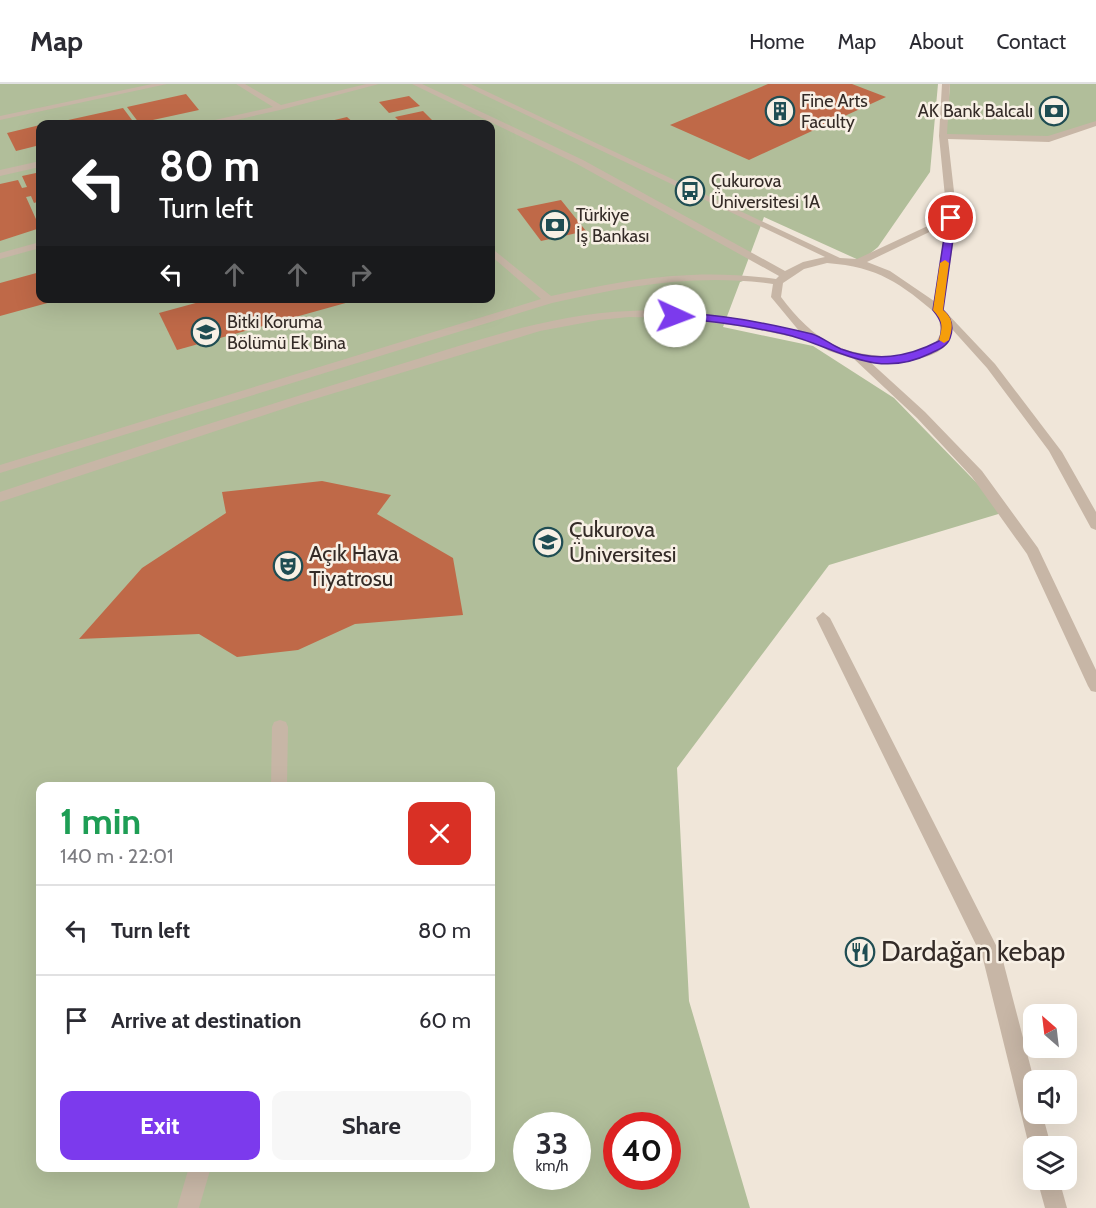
<!DOCTYPE html>
<html lang="en">
<head>
<meta charset="utf-8">
<style>
	:root { --surface:#fff; --page:#f7f7f7; --text:#2b2b33; --muted:#7c7c81; --line:#e1e1e2; --accent:#7c3aed }
	body { margin:0; font-family:Cabin,sans-serif; background:var(--page); color:var(--text); height:100vh; display:flex; flex-direction:column; font-size:22px; white-space:nowrap }
	* { box-sizing:border-box; margin:0 }
	p { font-size:20px; color:var(--muted) }
	.icon { flex:none; width:33px; height:33px; fill:none; stroke:currentColor; stroke-width:2; stroke-linecap:round; stroke-linejoin:round }
	.map { position:relative; flex:1; overflow:hidden }
	.drawer { position:absolute; left:36px; top:698px; width:459px; height:390px; display:flex; flex-direction:column; background:var(--surface); border-radius:12px; box-shadow:0 6px 24px #0002 }
	.drawer>* { flex:none }
	.top-card { position:absolute; left:36px; top:36px; width:459px; height:183px; border-radius:12px; box-shadow:0 6px 24px #0002; background:#202124; color:#fff; overflow:hidden }
	.needle { width:39px; rotate:332deg }
	.controls { position:absolute; left:1023px; top:920px; display:grid; gap:12px }
	.controls a { display:grid; place-items:center; width:54px; height:54px; border-radius:12px; background:var(--surface); box-shadow:0 6px 24px #0002; font-size:30px }
	.speed { position:absolute; left:513px; top:1028px; display:flex; gap:12px; font-size:30px; font-weight:700; text-align:center }
	.speed>* { display:grid; place-content:center; width:78px; height:78px; border-radius:50%; background:var(--surface); box-shadow:0 6px 24px #0002; line-height:1 }
	.speed small { font-size:15px; font-weight:400 }
	.speed .limit { border:9px solid #d22; background:#fff; color:#111 }
	.pin { position:absolute; display:grid; place-items:center; width:51px; height:51px; color:#fff; margin:-26px; border:3px solid #fff; border-radius:50%; box-shadow:0 2px 6px #0007 }
	.me { position:absolute; width:66px; margin:-33px; rotate:92deg; stroke-linejoin:round; filter:drop-shadow(0 0 4px #0008) }
	.turn { display:flex; align-items:center; gap:21px; height:126px; padding:0 24px; font-size:27px }
	.turn .icon { width:78px; height:78px; stroke-width:2.5 }
	.turn b { display:block; font-size:42px; line-height:51px }
	.lanes { display:flex; align-items:center; height:57px; padding:0 24px; background:#0003; justify-content:center; gap:30px; direction:ltr }
	.lanes .off { opacity:.35 }
	.round { display:grid; place-items:center; flex:none; width:63px; height:63px; border-radius:12px; background:var(--page) }
	.summary { display:flex; align-items:center; justify-content:space-between; height:102px; padding:0 24px }
	h1 { font-size:36px; font-weight:700; line-height:45px; color:#1e9e55 }
	.button { display:flex; gap:12px; margin-top:auto; padding:12px 24px }
	.button a { flex:1; height:69px; border-radius:12px; background:var(--accent); color:#fff; font-size:24px; font-weight:700; line-height:69px; text-align:center }
	.button a+a { background:var(--page); color:var(--text) }
	ul { padding:0; list-style:none }
	li { display:flex; align-items:center; gap:18px; height:90px; padding:0 24px; border-top:2px solid var(--line) }
	li div { flex:1 }
	li b { display:block; font-size:22px }
	li em { font-style:normal }
	header { display:flex; align-items:center; gap:36px; box-sizing:border-box; height:84px; padding:0 30px; background:var(--surface); border-bottom:2px solid var(--line) }
	header strong { font-size:28px }
	nav { display:flex; gap:33px; margin-inline-start:auto; font-size:21px }
	.map>svg:first-child { display:block }
	.green { fill:#b1be9a; fill-rule:evenodd }
	.building { fill:#bf6948 }
	.lines { fill:none; stroke-linecap:round; stroke-linejoin:round }
	.minor { fill:#c7b6a6; fill-rule:evenodd }
	.route { fill:#7c3aed; stroke:#51269a; stroke-width:1.5 }
	.slow { fill:#f59e0b }
	.labels { text-anchor:middle; stroke-width:5; stroke-linejoin:round; paint-order:stroke }
	.far-poi-label { font-size:18px; fill:#342b27; stroke:#f8f0e5; text-anchor:start }
	.poi-label { font-size:22px; fill:#342b27; stroke:#f8f0e5; text-anchor:start }
	.near-poi-label { font-size:27px; fill:#342b27; stroke:#f8f0e5; text-anchor:start }
</style>
</head>
<body>
<header>
<strong>Map</strong>
<nav><a>Home</a><a>Map</a><a>About</a><a>Contact</a></nav>
</header>
<div class="map">
<svg width="1096" height="1124" viewBox="0 0 1096 1124">
	<rect width="100%" height="100%" fill="#f0e6d9"/>
	<g class="green">
		<path d="M 0,0 L 938,0 L 930,88 L 878,163 L 861,177 L 764,133 L 741,195 L 743,197 L 740,198 L 723,243 L 813,262 L 894,314 L 1005,428 L 829,481 L 677,684 L 689,917 L 750,1124 L 0,1124 ZM 40,40 L 490,40 L 490,214 L 40,214 ZM 40,702 L 490,702 L 490,1083 L 40,1083 ZM 526,1041 L 578,1041 L 578,1092 L 526,1092 ZM 616,1041 L 668,1041 L 668,1092 L 616,1092 Z"/>
		<path d="M 950,0 L 1096,0 L 1096,38 L 1047,55 L 946,51 Z"/>
	</g>
	<g class="building">
		<path d="M 768,0 L 852,0 L 886,13 L 749,76 L 670,41 Z"/>
		<path d="M 186,10 L 199,26 L 139,39 L 127,23 Z"/>
		<path d="M 409,12 L 420,22 L 389,29 L 379,18 Z"/>
		<path d="M 123,24 L 135,40 L 50,40 Z"/>
		<path d="M 423,27 L 434,38 L 402,40 L 395,33 Z"/>
		<path d="M 347,33 L 355,40 L 318,40 Z"/>
		<path d="M 40,41 L 40,61 L 16,67 L 7,49 Z"/>
		<path d="M 36,89 L 40,99 L 40,117 L 34,119 L 31,112 L 26,113 L 40,144 L 0,157 L 0,100 L 18,96 L 22,104 L 27,103 L 22,92 Z"/>
		<path d="M 561,116 L 586,147 L 541,157 L 517,125 Z"/>
		<path d="M 40,188 L 40,214 L 62,215 L 0,232 L 0,199 Z"/>
		<path d="M 214,214 L 360,214 L 360,215 L 177,266 L 159,229 Z"/>
		<path d="M 322,397 L 391,411 L 377,430 L 453,474 L 463,531 L 355,540 L 298,566 L 237,573 L 199,550 L 79,555 L 142,484 L 226,429 L 222,408 Z"/>
	</g>
	<g class="lines">
		<g class="minor">
			<path d="M 152,0 L 167,0 L 0,36 L 0,32 Z"/>
			<path d="M 236,0 L 245,0 L 281,21 L 366,0 L 379,0 L 280,26 L 218,40 L 205,40 L 206,38 L 273,23 Z"/>
			<path d="M 412,0 L 422,0 L 583,76 L 785,187 L 803,178 L 825,173 L 461,0 L 471,0 L 840,174 L 857,175 L 947,133 L 939,52 L 942,0 L 950,0 L 947,50 L 1048,52 L 1096,37 L 1096,42 L 1049,58 L 948,55 L 957,134 L 943,225 L 995,280 L 1062,368 L 1096,428 L 1096,446 L 1091,444 L 1049,367 L 987,284 L 951,244 C 954,279 892,279 869,277 L 925,328 L 982,387 L 1038,464 L 1096,586 L 1096,608 L 1091,607 L 1088,602 L 1027,470 L 972,393 L 917,334 L 854,275 L 829,267 L 812,257 L 745,243 L 676,234 L 629,233 L 599,236 L 540,247 L 298,320 L 0,418 L 0,408 C 129,365 258,324 388,284 C 467,260 547,230 630,227 C 688,224 745,235 800,248 L 771,213 L 773,200 C 697,189 626,202 552,219 L 0,389 L 0,381 L 541,215 L 490,171 L 490,163 L 551,212 C 631,195 694,184 776,195 L 779,192 L 577,80 ZM 946,140 L 934,217 L 890,187 L 867,178 ZM 827,179 C 879,183 900,199 939,232 C 939,237 941,245 940,250 C 930,282 859,273 836,262 C 814,252 796,233 781,213 L 783,199 L 804,185 Z"/>
			<path d="M 40,77 L 40,83 L 0,92 L 0,86 Z"/>
			<path d="M 40,158 L 40,164 L 0,175 L 0,169 Z"/>
			<path d="M 823,528 L 830,534 L 1002,873 L 1034,996 L 1034,1029 L 1042,1029 L 1051,1062 L 1034,1062 L 1034,1070 L 1029,1062 L 983,875 L 816,534 Z"/>
			<path d="M 280,636 L 286,638 L 288,643 L 287,702 L 271,702 L 272,643 L 274,638 Z"/>
			<path d="M 189,1083 L 211,1083 L 199,1124 L 177,1124 Z"/>
			<path d="M 1037,1095 L 1059,1095 L 1067,1124 L 1045,1124 Z"/>
		</g>
	</g>
	<path class="route" d="M 951,132 L 956,134 L 943,226 C 952,234 954,243 950,254 C 947,263 937,266 929,270 C 874,297 833,261 784,250 C 747,242 712,236 675,235 L 670,232 L 675,229 C 722,230 766,239 812,250 C 822,253 831,261 841,265 C 876,278 906,274 939,257 C 944,243 942,237 933,226 L 947,134 Z"/>
	<path class="slow" d="M 945,176 L 949,179 L 943,226 C 954,235 953,243 949,256 L 944,259 L 939,256 C 943,242 943,237 933,226 L 940,179 Z"/>
	<defs>
		<g id="building-ring" transform="scale(1.5)"><circle r="9.5" fill="#f8f0e5" stroke="#1f4d53" stroke-width="1.5"/><path d="M-4-6H4V6H1V3H-1V6H-4ZM-2.5-4.3h1.7v1.8h-1.7ZM.8-4.3h1.7v1.8H.8ZM-2.5-1h1.7V.8h-1.7ZM.8-1h1.7V.8H.8Z" fill="#1f4d53"/></g>
		<g id="bank-ring" transform="scale(1.5)"><circle r="9.5" fill="#f8f0e5" stroke="#1f4d53" stroke-width="1.5"/><path d="M-6-4H6V4H-6ZM0-2.3a2.3 2.3 0 1 0 0 4.6a2.3 2.3 0 1 0 0-4.6Z" fill="#1f4d53"/></g>
		<g id="bus-ring" transform="scale(1.5)"><circle r="9.5" fill="#f8f0e5" stroke="#1f4d53" stroke-width="1.5"/><path d="M-5-6H5V4H4V6H2V4H-2V6H-4V4H-5ZM-3.5-4V0h7V-4ZM-3.5 1.2v1.5H-2V1.2ZM2 1.2v1.5H3.5V1.2Z" fill="#1f4d53"/></g>
		<g id="university-ring" transform="scale(1.5)"><circle r="9.5" fill="#f8f0e5" stroke="#1f4d53" stroke-width="1.5"/><path d="M0-5L7-2L0 1L-7-2ZM-4 1L0 2.5L4 1V4Q0 6-4 4Z" fill="#1f4d53"/></g>
		<g id="theatre-ring" transform="scale(1.5)"><circle r="9.5" fill="#f8f0e5" stroke="#1f4d53" stroke-width="1.5"/><path d="M-5-5.5Q0-4 5-5.5V0Q5 5 0 6Q-5 5-5 0ZM-3.3-2.5H-1v1.5H-3.3ZM1-2.5H3.3v1.5H1ZM-2.8 1Q0 5.5 2.8 1Z" fill="#1f4d53"/></g>
		<g id="restaurant-ring" transform="scale(1.5)"><circle r="9.5" fill="#f8f0e5" stroke="#1f4d53" stroke-width="1.5"/><path d="M-5-6h1v4h1v-4h1v4h1v-4h1v5L-1.5 .5V6h-2V.5L-5-1ZM5-6V6H3V1.5H1.5Q1.5-4 5-6Z" fill="#1f4d53"/></g>
	</defs>
	<g fill-rule="evenodd">
		<use href="#building-ring" x="780" y="27"/>
		<use href="#bank-ring" x="1054" y="27"/>
		<use href="#bus-ring" x="690" y="107"/>
		<use href="#bank-ring" x="555" y="141"/>
		<use href="#university-ring" x="206" y="248"/>
		<use href="#university-ring" x="548" y="458"/>
		<use href="#theatre-ring" x="288" y="482"/>
		<use href="#restaurant-ring" x="860" y="868"/>
	</g>
	<g class="labels">
		<g class="far-poi-label">
			<text x="801" y="23">Fine Arts<tspan x="801" dy="21">Faculty</tspan></text>
			<text x="1033" y="33" text-anchor="end">AK Bank Balcalı</text>
			<text x="711" y="103">Çukurova<tspan x="711" dy="21">Üni̇versi̇tesi̇ 1A</tspan></text>
			<text x="576" y="137">Türkiye<tspan x="576" dy="21">İş Bankası</tspan></text>
			<text x="227" y="244">Bitki Koruma<tspan x="227" dy="21">Bölümü Ek Bina</tspan></text>
		</g>
		<g class="poi-label">
			<text x="569" y="453">Çukurova<tspan x="569" dy="25">Üniversitesi</tspan></text>
			<text x="309" y="477">Açık Hava<tspan x="309" dy="25">Tiyatrosu</tspan></text>
		</g>
		<g class="near-poi-label">
			<text x="881" y="877">Dardağan kebap</text>
		</g>
	</g>
</svg>
<div class="controls">
<a><svg class="needle" viewBox="-14 -14 28 28"><path d="M0-13l5 13h-10z" fill="#e53935"/><path d="M0 13l5-13h-10z" fill="#7c7c81"/></svg></a>
<a><svg class="icon" aria-label="sound" viewBox="0 0 24 24"><path d="M4 9h4l5-4v14l-5-4H4zM17 9q2 3 0 6"/></svg></a>
<a><svg class="icon" aria-label="layers" viewBox="0 0 24 24"><path d="M12 4l9 5-9 5-9-5zM3 14l9 5 9-5"/></svg></a>
</div>
<div class="speed"><div>33<small>km/h</small></div><div class="limit">40</div></div>
<div class="pin" style="left:951px;top:134px;background:#d93025"><svg class="icon" aria-label="arrive" viewBox="0 0 24 24"><path d="M6 21V4h12l-3 4 3 4H6"/></svg></div>
<svg class="me" style="left:675px;top:232px" viewBox="-20 -20 40 40"><circle r="19" fill="#fff"/><path d="M0-13L10 11 0 6-10 11z" fill="#7c3aed"/></svg>
<div class="top-card">
<div class="turn"><svg class="icon" aria-label="left" viewBox="0 0 24 24"><path d="M17 20v-9H6M10 6l-5 5 5 5"/></svg><div><b>80 m</b>Turn left</div></div>
<div class="lanes"><svg class="icon" aria-label="left" viewBox="0 0 24 24"><path d="M17 20v-9H6M10 6l-5 5 5 5"/></svg><svg class="icon off" aria-label="ahead" viewBox="0 0 24 24"><path d="M12 20V5M6 11l6-6 6 6"/></svg><svg class="icon off" aria-label="ahead" viewBox="0 0 24 24"><path d="M12 20V5M6 11l6-6 6 6"/></svg><svg class="icon off" aria-label="right" viewBox="0 0 24 24"><path d="M7 20v-9h11M14 6l5 5-5 5"/></svg></div>
</div>
<section class="drawer">
<div class="summary"><div><h1>1 min</h1><p>140 m · 22:01</p></div><a class="round" style="background:#d93025;color:#fff"><svg class="icon" aria-label="close" viewBox="0 0 24 24"><path d="M6 6l12 12M18 6L6 18"/></svg></a></div>
<ul>
<li><svg class="icon" aria-label="left" viewBox="0 0 24 24"><path d="M17 20v-9H6M10 6l-5 5 5 5"/></svg><div><b>Turn left</b></div><em>80 m</em></li>
<li><svg class="icon" aria-label="arrive" viewBox="0 0 24 24"><path d="M6 21V4h12l-3 4 3 4H6"/></svg><div><b>Arrive at destination</b></div><em>60 m</em></li>
</ul>
<div class="button"><a>Exit</a><a>Share</a></div>
</section>
</div>
</body>
</html>
